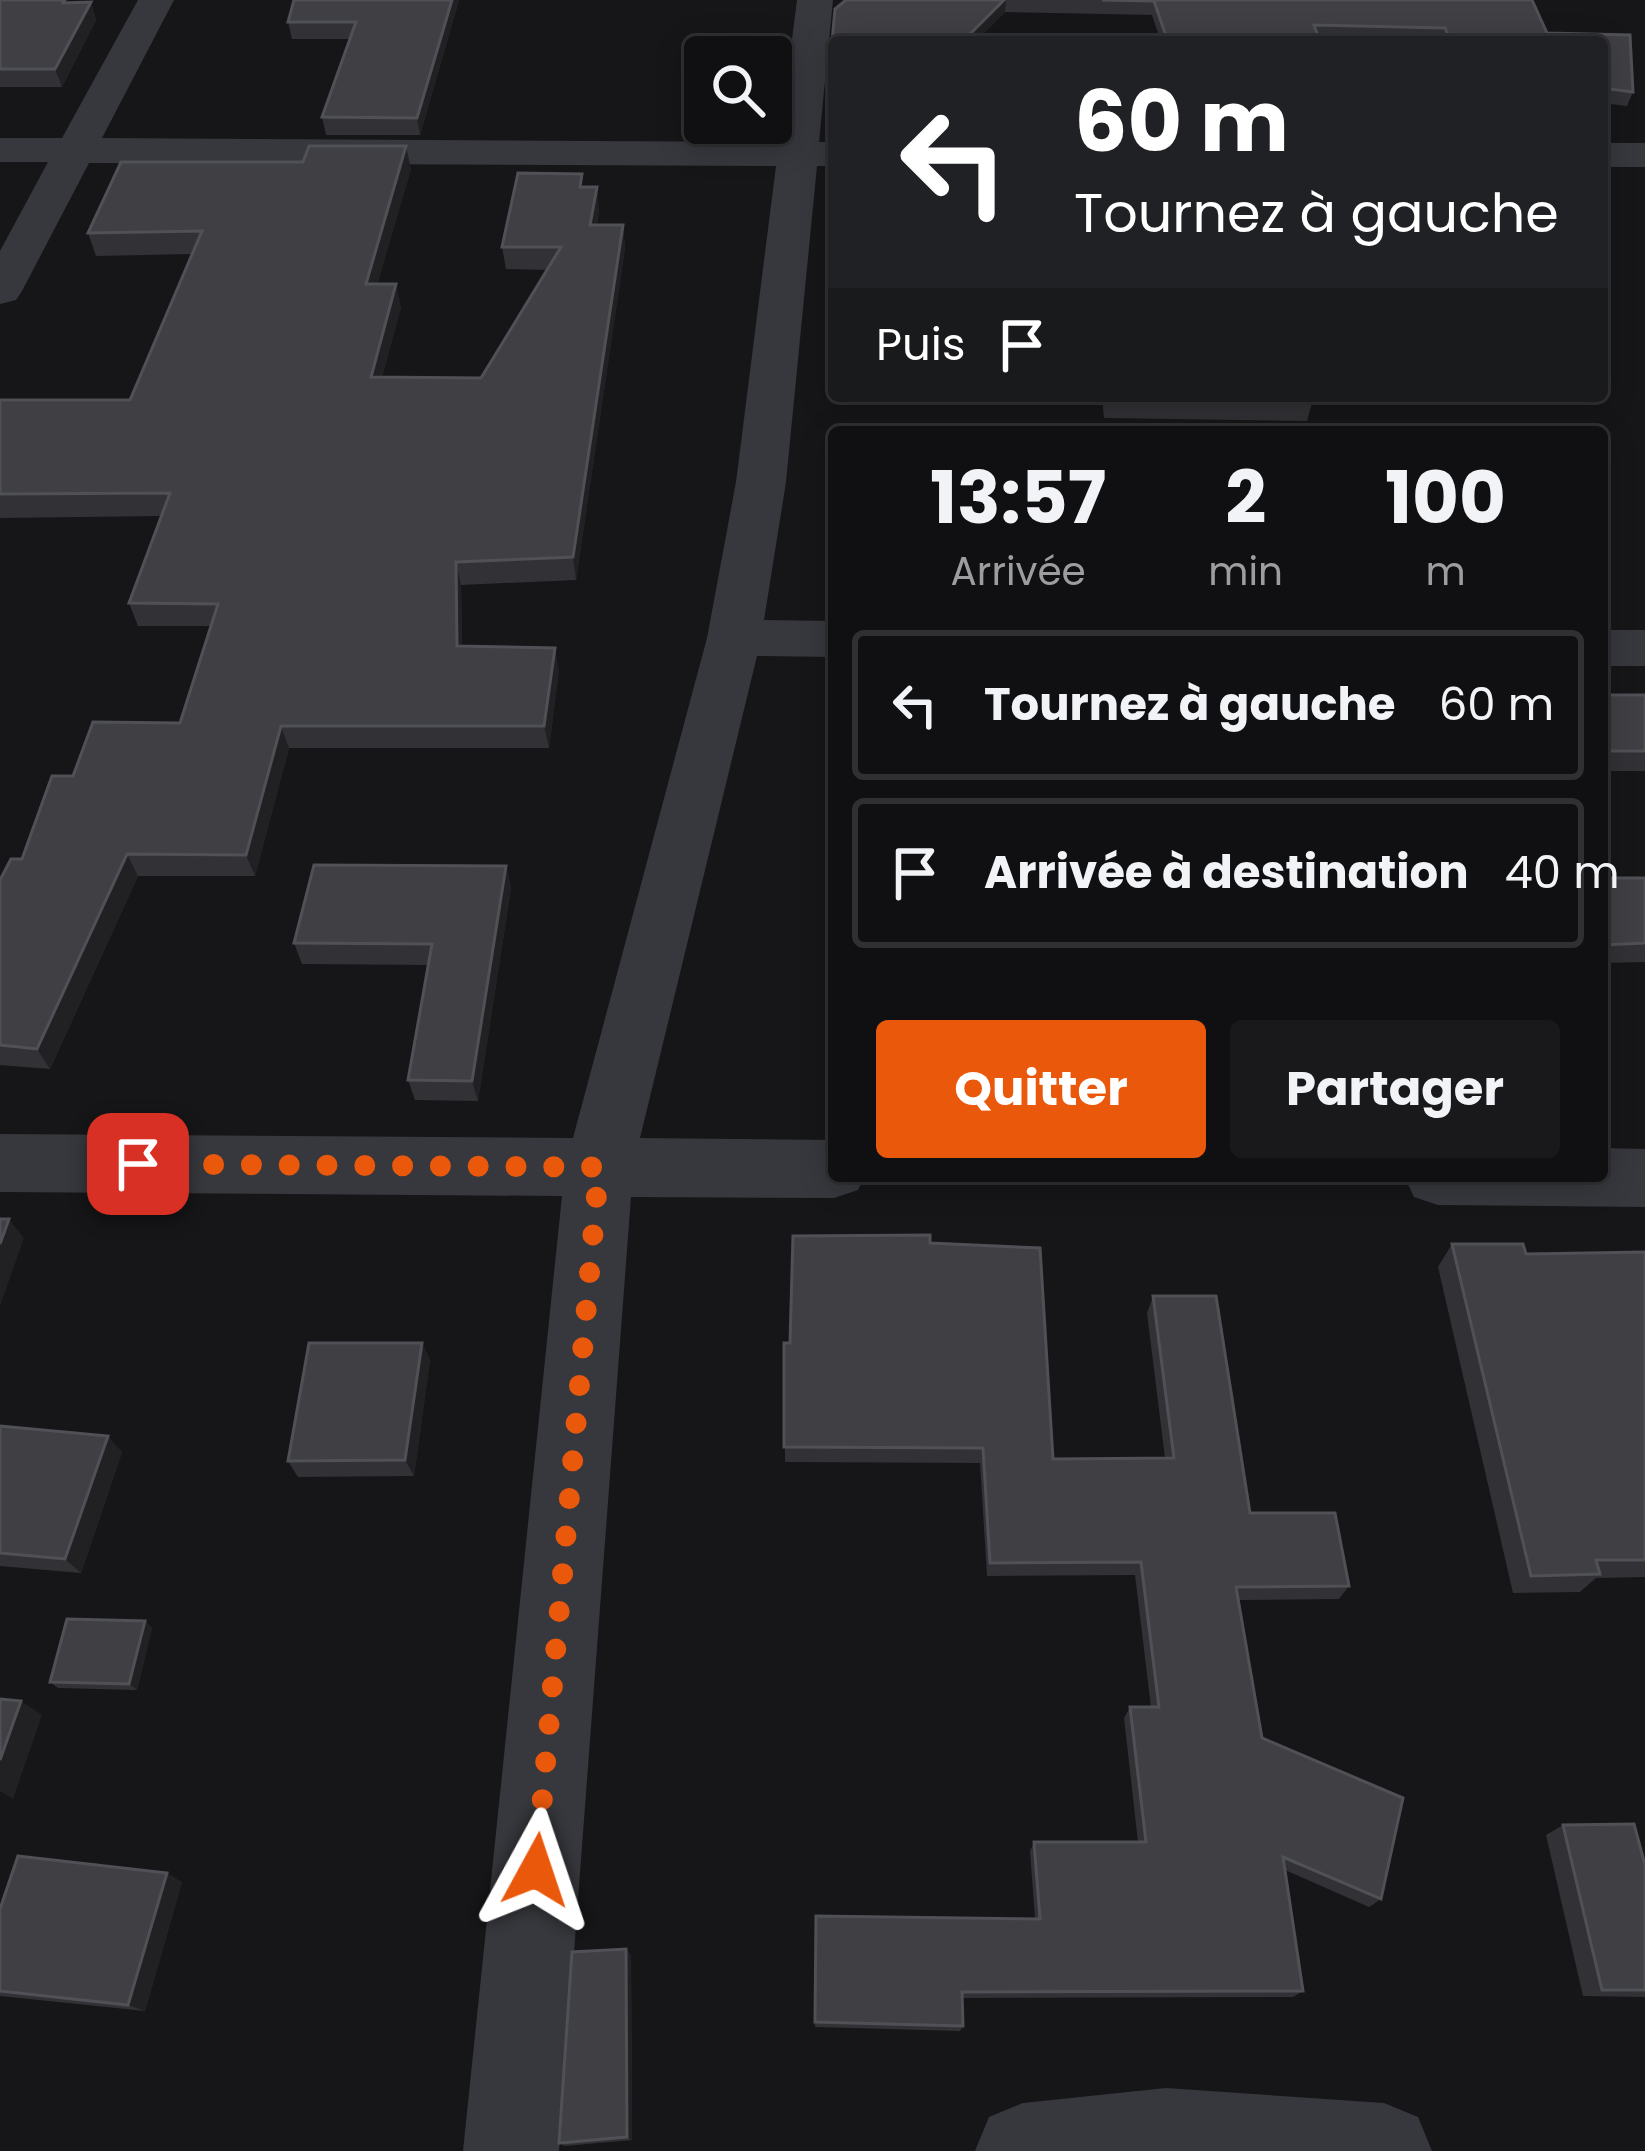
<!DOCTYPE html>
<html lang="fr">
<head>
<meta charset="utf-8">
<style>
	:root { --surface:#101012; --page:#19191b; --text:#f1f3f6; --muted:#9c9d9f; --line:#303032; --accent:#ea580c }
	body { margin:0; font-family:Poppins,sans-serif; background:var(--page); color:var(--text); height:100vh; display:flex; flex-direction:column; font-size:45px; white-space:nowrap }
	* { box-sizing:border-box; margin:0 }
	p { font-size:39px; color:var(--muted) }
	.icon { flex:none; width:66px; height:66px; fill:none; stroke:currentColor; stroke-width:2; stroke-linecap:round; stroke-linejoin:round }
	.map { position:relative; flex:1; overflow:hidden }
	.details { position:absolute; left:828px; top:426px; width:780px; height:756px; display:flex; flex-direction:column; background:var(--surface); border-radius:12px; box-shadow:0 6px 30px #0003,0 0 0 3px var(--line) }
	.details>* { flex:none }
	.top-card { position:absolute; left:828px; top:36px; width:780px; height:366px; border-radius:12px; box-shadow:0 6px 30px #0003,0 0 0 3px var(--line); background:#202124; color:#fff; overflow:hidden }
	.buttons { position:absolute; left:684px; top:36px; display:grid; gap:24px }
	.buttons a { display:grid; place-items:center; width:108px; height:108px; border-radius:12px; background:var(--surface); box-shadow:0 6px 30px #0003,0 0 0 3px var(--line); font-size:60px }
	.pin { position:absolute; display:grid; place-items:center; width:102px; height:102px; color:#fff; margin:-51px; border-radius:24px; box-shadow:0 6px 18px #0006 }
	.me { position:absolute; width:132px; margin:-66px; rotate:5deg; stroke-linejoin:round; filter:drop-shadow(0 0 9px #0008) }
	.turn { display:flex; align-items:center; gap:42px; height:252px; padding:0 48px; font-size:54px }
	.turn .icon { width:156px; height:156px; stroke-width:2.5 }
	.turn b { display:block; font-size:84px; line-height:102px }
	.then { display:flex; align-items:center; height:114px; padding:0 48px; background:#0003; gap:24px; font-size:45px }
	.eta { display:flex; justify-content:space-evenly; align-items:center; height:204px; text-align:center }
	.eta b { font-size:72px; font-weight:700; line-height:84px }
	.cta { display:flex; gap:24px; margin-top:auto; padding:24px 48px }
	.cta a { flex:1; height:138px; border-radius:12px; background:var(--accent); color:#fff; font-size:48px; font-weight:700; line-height:138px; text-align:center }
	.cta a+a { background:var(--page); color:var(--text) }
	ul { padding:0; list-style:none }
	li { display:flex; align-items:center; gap:36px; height:150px; margin:0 24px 18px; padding:0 24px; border:6px solid var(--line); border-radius:12px }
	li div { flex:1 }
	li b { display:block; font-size:45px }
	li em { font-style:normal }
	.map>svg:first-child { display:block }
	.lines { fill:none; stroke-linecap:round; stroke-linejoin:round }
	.minor { fill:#37383d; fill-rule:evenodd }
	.wall { fill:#323236 }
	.shaded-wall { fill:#212124 }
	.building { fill:#3f3f44; stroke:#4f5156; stroke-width:3 }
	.route { stroke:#ea580c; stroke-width:21; stroke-dasharray:0 37.8 }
</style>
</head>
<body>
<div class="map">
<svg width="1645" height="2151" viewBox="0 0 1645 2151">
	<rect width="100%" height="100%" fill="#161618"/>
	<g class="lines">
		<g class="minor">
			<path d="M 138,0 L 174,0 L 102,138 L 779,142 L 797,0 L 833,0 L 819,142 L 834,142 L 834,166 L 817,166 L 786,482 L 764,620 L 834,621 L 834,657 L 757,656 L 640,1138 L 834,1140 L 834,1176 L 865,1176 L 858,1190 L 834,1198 L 631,1197 L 559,2151 L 463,2151 L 562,1196 L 0,1192 L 0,1134 L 573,1138 L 707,638 L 736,482 L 776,166 L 89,163 L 22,291 L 16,300 L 0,304 L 0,251 L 48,162 L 0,162 L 0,138 L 62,138 Z"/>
			<rect x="1602" y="143" width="43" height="24"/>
			<rect x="1602" y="630" width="43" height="36"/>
			<path d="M 1602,1148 L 1645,1149 L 1645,1207 L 1438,1205 L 1414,1197 L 1404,1176 L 1602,1176 Z"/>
			<path d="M 1166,2088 L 1384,2103 L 1418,2117 L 1432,2151 L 975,2151 L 989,2117 L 1023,2103 Z"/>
		</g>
	</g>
	<g class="wall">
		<path d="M 0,0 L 91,2 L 96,20 L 62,87 L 0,87 Z"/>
		<path d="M 294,0 L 459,0 L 420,135 L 326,135 L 322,117 L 349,39 L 292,39 L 288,22 Z"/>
		<path d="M 846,0 L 1532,0 L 1547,33 L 1630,35 L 1633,92 L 1627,106 L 1602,103 L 1602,42 L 1418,42 L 1319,40 L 1320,42 L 1161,42 L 1152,15 L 1005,12 L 975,42 L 834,42 L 833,102 L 830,64 L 835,9 Z"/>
		<path d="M 411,169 L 377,284 L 401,307 L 382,377 L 481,378 L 547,270 L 506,269 L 502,247 L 583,187 L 599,209 L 597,225 L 623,225 L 625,248 L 576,580 L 461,585 L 462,646 L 559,670 L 549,748 L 289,748 L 255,876 L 138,876 L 50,1069 L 0,1065 L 0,880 L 22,859 L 73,776 L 180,723 L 211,626 L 138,626 L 129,603 L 161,516 L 0,518 L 0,400 L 130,400 L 192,254 L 96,256 L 88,233 Z"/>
		<path d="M 1102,396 L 1314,396 L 1307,421 L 1104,418 Z"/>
		<rect x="1602" y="695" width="43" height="76"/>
		<path d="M 506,866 L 511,888 L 478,1101 L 415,1100 L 408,1080 L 429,965 L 302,964 L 294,943 Z"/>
		<path d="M 1602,878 L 1645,878 L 1645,962 L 1602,963 Z"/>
		<path d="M 930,1243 L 1053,1459 L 1165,1458 L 1147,1313 L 1153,1296 L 1250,1513 L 1349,1586 L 1339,1599 L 1239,1600 L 1262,1738 L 1381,1899 L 1369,1907 L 1285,1870 L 1303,1991 L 1293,1997 L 962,1998 L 963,2026 L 960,2031 L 815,2027 L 816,1916 L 1035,1919 L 1030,1851 L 1034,1842 L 1138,1842 L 1124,1718 L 1130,1707 L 1151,1707 L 1135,1575 L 987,1576 L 980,1463 L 785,1462 L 784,1343 L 790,1343 Z"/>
		<path d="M 1452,1244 L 1526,1254 L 1645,1252 L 1645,1577 L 1596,1578 L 1580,1592 L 1513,1593 L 1438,1267 Z"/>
		<path d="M 422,1343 L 430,1360 L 414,1476 L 298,1477 L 288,1461 Z"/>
		<path d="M 0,1426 L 122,1452 L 81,1573 L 0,1566 Z"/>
		<path d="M 145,1621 L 152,1628 L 137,1690 L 58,1688 L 50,1682 Z"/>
		<path d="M 1563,1825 L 1645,1865 L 1645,1997 L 1583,1996 L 1546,1835 Z"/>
		<path d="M 182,1882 L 145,2011 L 0,1996 L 0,1909 Z"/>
		<path d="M 626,1949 L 631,1956 L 632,2140 L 565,2146 L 559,2143 Z"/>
	</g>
	<g class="shaded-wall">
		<path d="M 452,0 L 459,0 L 420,135 L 417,118 Z"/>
		<path d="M 1004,0 L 1006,0 L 1005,12 L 975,42 L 964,42 L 964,40 Z"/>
		<path d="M 91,2 L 96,20 L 62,87 L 55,69 Z"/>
		<path d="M 406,146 L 411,169 L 371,307 L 366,284 Z"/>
		<path d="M 597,187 L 599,209 L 593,248 L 590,225 Z"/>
		<path d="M 623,225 L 625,248 L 576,580 L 573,557 Z"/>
		<path d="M 396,284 L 401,307 L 376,400 L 371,377 Z"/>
		<path d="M 456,562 L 461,585 L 462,669 L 457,646 Z"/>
		<path d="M 555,648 L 559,670 L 549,748 L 544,726 Z"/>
		<path d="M 281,726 L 289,748 L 255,876 L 246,855 Z"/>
		<path d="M 127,854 L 138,876 L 50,1069 L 37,1049 Z"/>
		<path d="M 506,866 L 511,888 L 478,1101 L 472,1081 Z"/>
		<path d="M 9,1219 L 24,1238 L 0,1306 L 0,1244 Z"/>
		<path d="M 422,1343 L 430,1360 L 414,1476 L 405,1460 Z"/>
		<path d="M 108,1436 L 122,1452 L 81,1573 L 65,1559 Z"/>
		<path d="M 145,1621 L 152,1628 L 137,1690 L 129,1684 Z"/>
		<path d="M 21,1701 L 42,1715 L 13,1799 L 0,1791 L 0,1760 Z"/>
		<path d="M 167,1873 L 182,1882 L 145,2011 L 128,2005 Z"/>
		<path d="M 626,1949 L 631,1956 L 632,2140 L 627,2137 Z"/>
	</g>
	<g class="building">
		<path d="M 0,0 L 65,0 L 63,3 L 91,2 L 55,69 L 0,69 Z"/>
		<path d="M 294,0 L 452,0 L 417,118 L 322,117 L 356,22 L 288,22 Z"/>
		<path d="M 846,0 L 1004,0 L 964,40 L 964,42 L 834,42 L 833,87 L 830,64 L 835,9 Z"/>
		<path d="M 1102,0 L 1532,0 L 1547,33 L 1630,35 L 1633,92 L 1602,88 L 1602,42 L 1451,42 L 1445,28 L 1314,25 L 1320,42 L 1168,42 L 1154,1 Z"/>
		<path d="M 309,146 L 406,146 L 366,284 L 396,284 L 371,377 L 481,378 L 561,247 L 502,247 L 518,173 L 582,174 L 580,187 L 597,187 L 590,225 L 623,225 L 573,557 L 456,562 L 457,646 L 555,648 L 544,726 L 281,726 L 246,855 L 127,854 L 37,1049 L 0,1045 L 0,880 L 11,859 L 22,859 L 52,776 L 73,776 L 93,722 L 180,723 L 218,604 L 129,603 L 170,493 L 0,494 L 0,400 L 130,400 L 202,231 L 88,233 L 121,162 L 303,162 Z"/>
		<rect x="1602" y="695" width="43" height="56"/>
		<path d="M 314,865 L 506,866 L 472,1081 L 408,1080 L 432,944 L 294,943 Z"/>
		<path d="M 1602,878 L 1645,878 L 1645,943 L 1602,945 Z"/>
		<path d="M 0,1219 L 9,1219 L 0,1244 Z"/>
		<path d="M 930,1235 L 930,1243 L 1040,1248 L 1053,1459 L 1174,1458 L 1153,1296 L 1216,1296 L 1250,1513 L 1335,1513 L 1349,1586 L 1236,1587 L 1262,1738 L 1403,1798 L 1381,1899 L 1283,1857 L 1303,1991 L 962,1992 L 963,2026 L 815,2022 L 816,1916 L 1040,1919 L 1034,1842 L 1146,1842 L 1130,1707 L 1159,1707 L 1141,1562 L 990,1563 L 983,1448 L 784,1447 L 784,1343 L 790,1343 L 793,1236 Z"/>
		<path d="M 1452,1244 L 1523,1244 L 1526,1254 L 1645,1252 L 1645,1560 L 1596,1560 L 1600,1574 L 1531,1576 Z"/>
		<path d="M 309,1343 L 422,1343 L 405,1460 L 288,1461 Z"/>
		<path d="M 0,1426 L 108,1436 L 65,1559 L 0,1553 Z"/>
		<path d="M 67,1619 L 145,1621 L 129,1684 L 50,1682 Z"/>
		<path d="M 0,1699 L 21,1701 L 0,1760 Z"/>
		<path d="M 1634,1824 L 1645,1865 L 1645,1990 L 1602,1990 L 1563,1825 Z"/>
		<path d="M 18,1856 L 167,1873 L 128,2005 L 0,1991 L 0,1909 Z"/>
		<path d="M 626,1949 L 627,2137 L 559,2143 L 572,1952 Z"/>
	</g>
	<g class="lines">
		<path class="route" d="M 138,1164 L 599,1167 L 536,1870"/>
	</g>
</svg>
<div class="buttons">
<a><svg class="icon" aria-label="search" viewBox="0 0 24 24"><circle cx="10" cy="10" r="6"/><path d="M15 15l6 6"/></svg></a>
</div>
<div class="pin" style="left:138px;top:1164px;background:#d93025"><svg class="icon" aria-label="arrive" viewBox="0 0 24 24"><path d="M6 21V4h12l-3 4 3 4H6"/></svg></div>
<svg class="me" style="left:536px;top:1870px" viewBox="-20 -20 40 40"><path d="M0-17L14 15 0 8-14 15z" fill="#ea580c" stroke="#fff" stroke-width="4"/></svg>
<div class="top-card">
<div class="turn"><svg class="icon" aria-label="left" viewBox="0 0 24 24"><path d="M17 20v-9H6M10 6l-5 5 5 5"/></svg><div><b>60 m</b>Tournez à gauche</div></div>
<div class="then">Puis<svg class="icon" aria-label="arrive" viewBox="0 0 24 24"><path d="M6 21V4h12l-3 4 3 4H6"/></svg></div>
</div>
<section class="details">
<div class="eta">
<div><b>13:57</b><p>Arrivée</p></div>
<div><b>2</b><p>min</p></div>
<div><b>100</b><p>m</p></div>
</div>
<ul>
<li><svg class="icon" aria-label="left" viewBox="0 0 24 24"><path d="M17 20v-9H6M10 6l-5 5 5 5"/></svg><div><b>Tournez à gauche</b></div><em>60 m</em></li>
<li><svg class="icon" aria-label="arrive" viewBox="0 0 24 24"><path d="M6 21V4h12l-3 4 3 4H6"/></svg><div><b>Arrivée à destination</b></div><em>40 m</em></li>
</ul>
<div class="cta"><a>Quitter</a><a>Partager</a></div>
</section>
</div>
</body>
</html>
